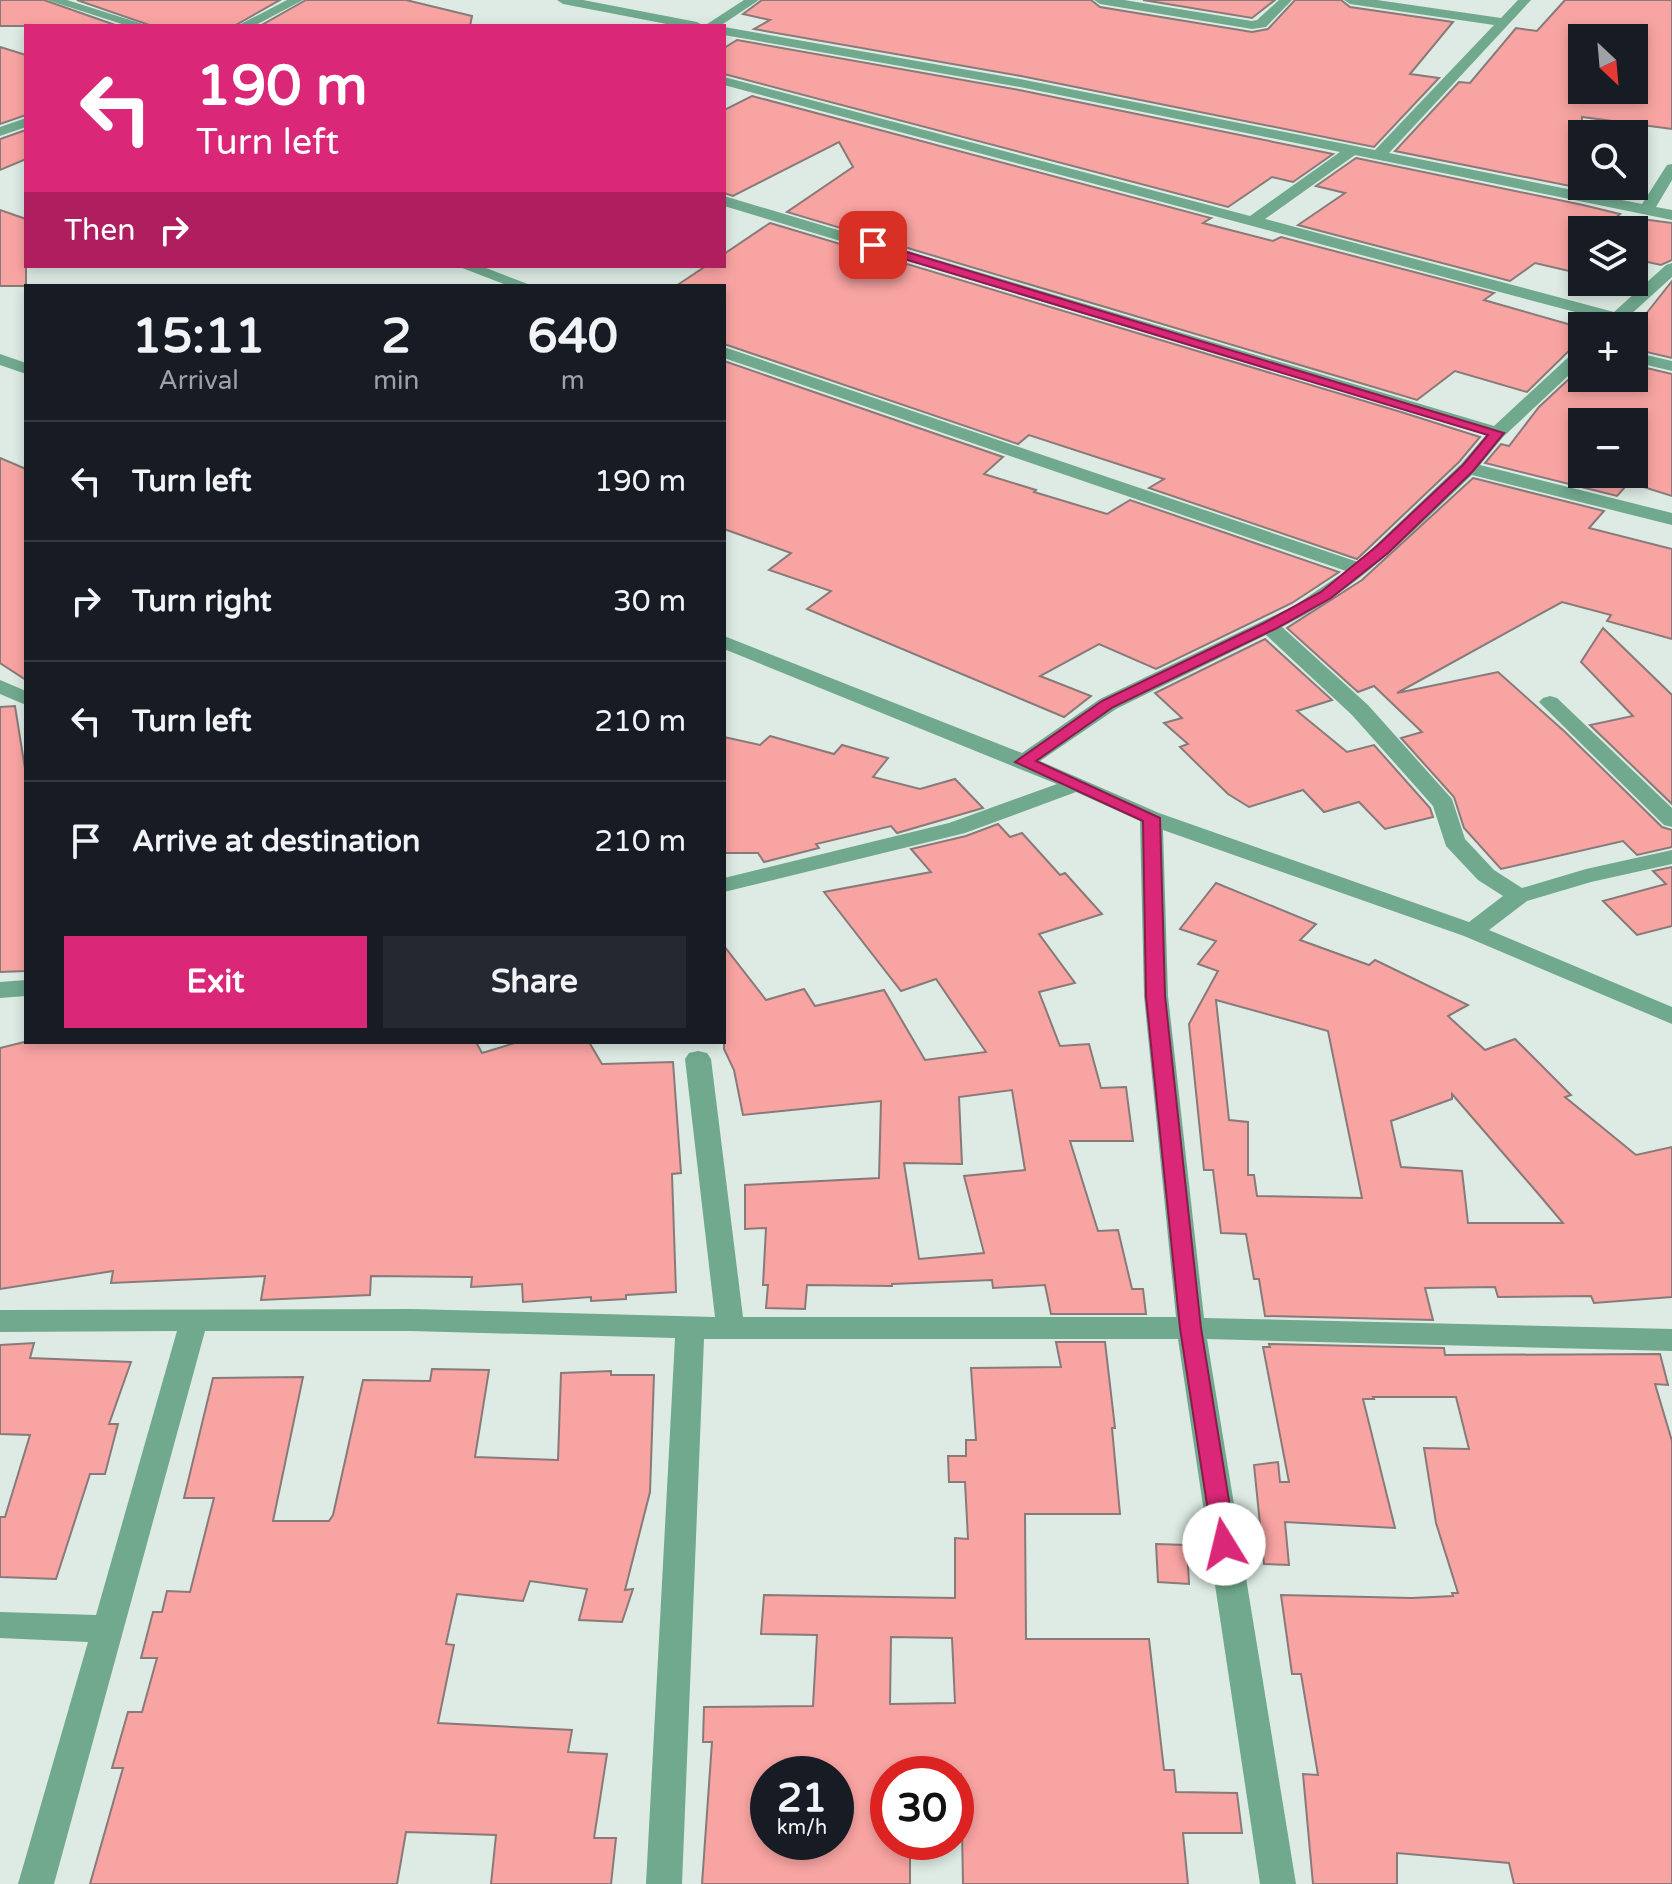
<!DOCTYPE html>
<html lang="en">
<head>
<meta charset="utf-8">
<style>
	:root { --surface:#171b24; --page:#242831; --text:#f1f3f6; --muted:#9ea1a6; --line:#363941; --accent:#db2777 }
	body { margin:0; font-family:"Varela Round",sans-serif; background:var(--page); color:var(--text); height:100vh; display:flex; flex-direction:column; font-size:30px; white-space:nowrap }
	* { box-sizing:border-box; margin:0 }
	p { font-size:26px; color:var(--muted) }
	.icon { flex:none; width:44px; height:44px; fill:none; stroke:currentColor; stroke-width:2; stroke-linecap:round; stroke-linejoin:round }
	.map { position:relative; flex:1; overflow:hidden }
	.drawer { position:absolute; left:24px; top:284px; width:702px; height:760px; display:flex; flex-direction:column; background:var(--surface); border-radius:0px; box-shadow:0 4px 12px #0003 }
	.drawer>* { flex:none }
	.banner { position:absolute; left:24px; top:24px; width:702px; height:244px; border-radius:0px; box-shadow:0 4px 12px #0003; background:#db2777; color:#fff; overflow:hidden }
	.needle { width:52px; rotate:154deg }
	.buttons { position:absolute; left:1568px; top:24px; display:grid; gap:16px }
	.buttons a { display:grid; place-items:center; width:80px; height:80px; border-radius:0px; background:var(--surface); box-shadow:0 4px 12px #0003; font-size:40px }
	.speed { position:absolute; left:750px; top:1756px; display:flex; gap:16px; font-size:40px; font-weight:700; text-align:center }
	.speed>* { display:grid; place-content:center; width:104px; height:104px; border-radius:50%; background:var(--surface); box-shadow:0 4px 12px #0003; line-height:1 }
	.speed small { font-size:20px; font-weight:400 }
	.speed .limit { border:12px solid #d22; background:#fff; color:#111 }
	.pin { position:absolute; display:grid; place-items:center; width:68px; height:68px; color:#fff; margin:-34px; border-radius:16px; box-shadow:0 4px 12px #0006 }
	.me { position:absolute; width:88px; margin:-44px; rotate:351deg; stroke-linejoin:round; filter:drop-shadow(0 0 6px #0008) }
	.turn { display:flex; align-items:center; gap:28px; height:168px; padding:0 40px; font-size:36px }
	.turn .icon { width:104px; height:104px; stroke-width:2.5 }
	.turn b { display:block; font-size:56px; line-height:68px }
	.then { display:flex; align-items:center; height:76px; padding:0 40px; background:#0003; gap:16px; font-size:30px }
	.eta { display:flex; justify-content:space-evenly; align-items:center; height:136px; text-align:center }
	.eta b { font-size:48px; font-weight:700; line-height:56px }
	.primary-button { display:flex; gap:16px; margin-top:auto; padding:16px 40px }
	.primary-button a { flex:1; height:92px; border-radius:0px; background:var(--accent); color:#fff; font-size:32px; font-weight:700; line-height:92px; text-align:center }
	.primary-button a+a { background:var(--page); color:var(--text) }
	ul { padding:0; list-style:none }
	li { display:flex; align-items:center; gap:24px; height:120px; padding:0 40px; border-top:2px solid var(--line) }
	li div { flex:1 }
	li b { display:block; font-size:30px }
	li em { font-style:normal }
	.map>svg:first-child { display:block }
	.building { fill:#f8a4a2; stroke:#887a79; stroke-width:2; fill-rule:evenodd }
	.lines { fill:none; stroke-linecap:round; stroke-linejoin:round }
	.street { fill:#70a98d; fill-rule:evenodd }
	.route { fill:#db2777; stroke:#8e194d; stroke-width:2 }
</style>
</head>
<body>
<div class="map">
<svg width="1672" height="1884" viewBox="0 0 1672 1884">
	<rect width="100%" height="100%" fill="#ddebe4"/>
	<g class="building">
		<path d="M 0,0 L 44,0 L 118,26 L 0,26 Z"/>
		<path d="M 77,0 L 280,0 L 234,26 L 152,26 Z"/>
		<path d="M 306,0 L 406,0 L 472,16 L 470,26 L 260,26 Z"/>
		<path d="M 762,0 L 1091,0 L 1100,7 L 1252,32 L 1268,29 L 1295,0 L 1341,0 L 1350,7 L 1453,22 L 1410,74 L 1439,78 L 1374,147 L 1021,76 L 754,29 L 770,20 L 743,14 Z"/>
		<path d="M 1143,0 L 1275,0 L 1252,18 Z"/>
		<path d="M 1565,0 L 1672,0 L 1672,129 L 1582,117 L 1582,186 L 1599,186 L 1595,191 L 1395,151 L 1459,82 L 1470,83 L 1516,28 L 1537,31 ZM 1582,38 L 1634,38 L 1634,90 L 1582,90 Z"/>
		<path d="M 737,40 L 1019,90 L 1333,154 L 1293,182 L 1272,177 L 1228,207 L 724,74 L 724,48 Z"/>
		<path d="M 0,47 L 26,55 L 26,115 L 0,124 Z"/>
		<path d="M 752,96 L 1211,218 L 1203,223 L 1273,241 L 1281,237 L 1494,293 L 1484,300 L 1582,328 L 1582,338 L 1527,392 L 1455,371 L 1417,400 L 787,212 L 853,167 L 839,142 L 733,196 L 724,193 L 724,110 Z"/>
		<path d="M 26,130 L 26,159 L 0,170 L 0,139 Z"/>
		<path d="M 1356,158 L 1583,205 L 1620,214 L 1602,230 L 1582,230 L 1582,274 L 1535,263 L 1510,281 L 1298,225 L 1345,193 L 1316,186 Z"/>
		<path d="M 0,210 L 26,219 L 26,286 L 0,286 Z"/>
		<path d="M 1634,218 L 1672,223 L 1672,260 L 1661,265 L 1634,259 Z"/>
		<path d="M 770,223 L 1401,412 L 1480,437 L 1459,462 L 1357,559 L 1149,488 L 1164,479 L 1029,435 L 1018,444 L 724,344 L 724,286 L 676,286 L 706,266 L 724,266 L 724,254 Z"/>
		<path d="M 1672,281 L 1672,358 L 1634,349 L 1634,329 Z"/>
		<path d="M 724,361 L 1003,457 L 984,474 L 1036,490 L 1034,492 L 1107,514 L 1130,500 L 1339,572 L 1292,603 L 1156,669 L 1099,644 L 1040,676 L 1091,696 L 1064,717 L 807,609 L 831,591 L 769,570 L 791,553 L 724,529 Z"/>
		<path d="M 1634,365 L 1672,374 L 1672,496 L 1634,484 L 1634,477 L 1617,496 L 1485,463 L 1501,444 L 1509,446 L 1539,407 L 1570,378 L 1634,378 ZM 1582,422 L 1634,422 L 1634,474 L 1582,474 Z"/>
		<path d="M 0,458 L 26,469 L 26,680 L 0,663 Z"/>
		<path d="M 1473,478 L 1604,511 L 1589,528 L 1672,549 L 1672,639 L 1607,621 L 1611,615 L 1562,602 L 1397,693 L 1498,672 L 1564,731 L 1662,827 L 1672,830 L 1672,847 L 1637,855 L 1623,841 L 1501,869 L 1464,828 L 1454,797 L 1401,738 L 1422,732 L 1374,686 L 1358,692 L 1287,628 L 1362,580 Z"/>
		<path d="M 1603,628 L 1672,695 L 1672,804 L 1590,725 L 1633,716 L 1581,662 Z"/>
		<path d="M 1265,639 L 1332,700 L 1297,711 L 1347,752 L 1374,745 L 1430,808 L 1433,817 L 1385,829 L 1359,802 L 1324,812 L 1303,790 L 1249,807 L 1228,794 L 1180,747 L 1188,744 L 1164,723 L 1182,718 L 1155,693 Z"/>
		<path d="M 15,706 L 26,775 L 26,971 L 0,972 L 0,707 Z"/>
		<path d="M 770,736 L 834,754 L 842,745 L 888,758 L 873,777 L 920,789 L 955,779 L 983,808 L 897,833 L 891,826 L 816,844 L 819,848 L 764,862 L 758,853 L 724,853 L 724,737 L 760,745 Z"/>
		<path d="M 998,824 L 1010,837 L 1022,833 L 1060,875 L 1065,873 L 1102,914 L 1039,934 L 1075,983 L 1039,992 L 1060,1046 L 1089,1044 L 1101,1088 L 1126,1087 L 1133,1141 L 1070,1141 L 1098,1231 L 1118,1230 L 1132,1289 L 1143,1289 L 1146,1314 L 1051,1314 L 1045,1285 L 993,1288 L 992,1280 L 892,1284 L 892,1286 L 807,1285 L 805,1309 L 766,1308 L 768,1285 L 763,1285 L 766,1228 L 745,1229 L 745,1185 L 879,1178 L 881,1101 L 743,1115 L 734,1070 L 724,1049 L 724,946 L 766,1000 L 804,989 L 815,1006 L 884,990 L 925,1060 L 986,1052 L 936,979 L 901,991 L 824,892 L 931,872 L 911,849 L 966,836 ZM 1012,1090 L 1025,1170 L 964,1176 L 984,1253 L 919,1259 L 904,1163 L 962,1164 L 959,1097 Z"/>
		<path d="M 1672,867 L 1672,926 L 1637,935 L 1603,901 L 1666,884 L 1653,871 Z"/>
		<path d="M 1216,883 L 1316,924 L 1300,940 L 1369,965 L 1375,960 L 1468,1005 L 1448,1016 L 1485,1050 L 1515,1039 L 1571,1095 L 1565,1097 L 1636,1155 L 1672,1147 L 1672,1297 L 1594,1303 L 1591,1296 L 1498,1297 L 1495,1287 L 1425,1288 L 1433,1320 L 1265,1316 L 1259,1279 L 1254,1279 L 1246,1234 L 1221,1233 L 1213,1170 L 1204,1170 L 1189,1024 L 1218,971 L 1198,964 L 1216,941 L 1180,929 ZM 1216,1000 L 1328,1031 L 1362,1198 L 1257,1196 L 1254,1175 L 1248,1175 L 1248,1122 L 1229,1120 ZM 1452,1094 L 1541,1197 L 1563,1223 L 1468,1223 L 1462,1171 L 1401,1167 L 1391,1121 L 1452,1099 Z"/>
		<path d="M 24,1042 L 476,1042 L 482,1053 L 518,1042 L 589,1042 L 602,1064 L 673,1062 L 681,1173 L 672,1174 L 676,1292 L 626,1295 L 626,1299 L 591,1301 L 591,1297 L 523,1302 L 522,1284 L 471,1287 L 472,1277 L 371,1276 L 370,1295 L 261,1300 L 265,1276 L 111,1283 L 113,1271 L 0,1289 L 0,1048 Z"/>
		<path d="M 1056,1342 L 1105,1342 L 1115,1428 L 1112,1428 L 1120,1514 L 1025,1514 L 1026,1639 L 1149,1639 L 1164,1770 L 1174,1770 L 1176,1792 L 1237,1793 L 1242,1833 L 1183,1833 L 1188,1884 L 963,1884 L 961,1774 L 888,1774 L 888,1842 L 910,1842 L 910,1884 L 702,1884 L 712,1742 L 703,1742 L 704,1707 L 813,1706 L 817,1635 L 761,1634 L 764,1595 L 955,1598 L 955,1538 L 968,1539 L 965,1482 L 949,1482 L 948,1456 L 966,1456 L 966,1440 L 976,1440 L 971,1368 L 1061,1367 ZM 891,1637 L 952,1638 L 955,1703 L 890,1704 ZM 768,1774 L 836,1774 L 836,1842 L 768,1842 Z"/>
		<path d="M 34,1343 L 30,1358 L 131,1362 L 109,1424 L 118,1424 L 105,1474 L 90,1474 L 56,1579 L 0,1577 L 0,1517 L 5,1517 L 30,1435 L 0,1434 L 0,1345 Z"/>
		<path d="M 1269,1344 L 1444,1348 L 1445,1355 L 1660,1354 L 1668,1385 L 1655,1384 L 1672,1441 L 1672,1884 L 1514,1884 L 1509,1863 L 1397,1853 L 1397,1884 L 1313,1884 L 1303,1774 L 1318,1775 L 1301,1674 L 1292,1674 L 1281,1595 L 1412,1598 L 1453,1596 L 1452,1593 L 1458,1593 L 1436,1523 L 1424,1448 L 1469,1449 L 1456,1397 L 1373,1397 L 1374,1399 L 1363,1399 L 1395,1528 L 1285,1522 L 1289,1565 L 1264,1564 L 1254,1465 L 1278,1462 L 1280,1482 L 1289,1482 L 1263,1347 L 1270,1347 Z"/>
		<path d="M 432,1369 L 489,1370 L 475,1457 L 558,1460 L 561,1373 L 611,1371 L 611,1375 L 654,1375 L 650,1492 L 625,1590 L 633,1589 L 622,1622 L 579,1620 L 587,1589 L 530,1581 L 523,1601 L 457,1594 L 446,1644 L 454,1645 L 438,1723 L 572,1730 L 568,1752 L 607,1754 L 594,1838 L 616,1838 L 611,1884 L 491,1884 L 496,1835 L 406,1832 L 397,1884 L 90,1884 L 123,1768 L 112,1768 L 128,1712 L 142,1712 L 157,1658 L 141,1658 L 153,1612 L 162,1612 L 167,1591 L 190,1592 L 214,1498 L 184,1498 L 213,1378 L 303,1377 L 273,1521 L 329,1521 L 333,1515 L 363,1380 L 430,1381 Z"/>
		<path d="M 1156,1544 L 1187,1545 L 1189,1584 L 1158,1582 Z"/>
	</g>
	<g class="lines">
		<g class="street">
			<path d="M 47,0 L 67,0 L 149,26 L 128,26 Z"/>
			<path d="M 287,0 L 303,0 L 254,26 L 237,26 Z"/>
			<path d="M 557,0 L 583,0 L 697,22 L 704,26 L 677,26 L 563,4 Z"/>
			<path d="M 744,0 L 759,0 L 720,26 L 704,26 Z"/>
			<path d="M 1094,0 L 1124,0 L 1252,21 L 1257,20 L 1279,0 L 1292,0 L 1266,27 L 1252,29 L 1100,4 Z"/>
			<path d="M 1344,0 L 1377,0 L 1501,18 L 1518,0 L 1531,0 L 1389,153 L 1642,204 L 1667,165 L 1672,164 L 1672,180 L 1656,207 L 1672,210 L 1672,220 L 1355,155 L 1265,219 L 1614,312 L 1666,265 L 1672,263 L 1672,277 L 1618,326 L 1600,326 L 1605,320 L 724,85 L 724,77 L 1250,216 L 1340,152 L 1020,87 L 724,35 L 724,27 L 1020,79 L 1375,150 L 1494,25 L 1350,4 Z"/>
			<path d="M 26,118 L 26,127 L 0,136 L 0,127 Z"/>
			<path d="M 724,196 L 1494,426 L 1576,350 L 1582,349 L 1582,363 L 1503,437 L 1480,465 L 1672,513 L 1672,525 L 1472,475 C 1411,533 1359,589 1282,627 L 1368,705 L 1452,799 L 1465,839 L 1494,870 L 1522,888 L 1586,869 L 1672,850 L 1672,864 L 1591,882 L 1527,901 L 1489,930 L 1672,1007 L 1672,1024 L 1464,936 L 1163,830 L 1168,996 L 1204,1318 L 1672,1329 L 1672,1351 L 1207,1339 L 1296,1884 L 1260,1884 L 1178,1339 L 704,1339 L 682,1884 L 646,1884 L 675,1338 L 411,1331 L 205,1331 L 54,1884 L 18,1884 L 88,1642 L 0,1638 L 0,1612 L 96,1615 L 177,1331 L 0,1332 L 0,1310 L 411,1309 L 715,1317 L 685,1059 L 689,1053 L 698,1051 L 707,1053 L 711,1059 L 743,1317 L 1176,1317 L 1144,996 L 1140,821 L 1076,792 L 965,833 L 724,892 L 724,878 L 949,823 L 1057,784 L 724,649 L 724,636 L 1022,753 L 1100,699 L 1294,606 L 1346,571 L 724,358 L 724,347 L 1358,562 L 1461,464 L 1486,435 L 724,206 ZM 1266,635 L 1352,715 L 1433,806 L 1446,846 L 1478,880 L 1503,896 L 1469,922 L 1159,813 L 1040,761 L 1116,709 Z"/>
			<path d="M 457,266 L 481,266 L 533,286 L 509,286 Z"/>
			<path d="M 1634,352 L 1672,361 L 1672,371 L 1634,362 Z"/>
			<path d="M 0,354 L 26,363 L 26,374 L 0,365 Z"/>
			<path d="M 0,680 L 26,691 L 26,705 L 0,694 Z"/>
			<path d="M 1550,696 L 1557,698 L 1672,808 L 1672,827 L 1664,825 L 1543,706 L 1539,702 L 1543,698 Z"/>
			<path d="M 26,980 L 26,996 L 0,998 L 0,982 Z"/>
		</g>
	</g>
	<path class="route" d="M 868,243 L 877,243 L 1504,433 L 1473,471 L 1388,553 L 1331,598 L 1275,629 L 1113,707 L 1036,761 L 1160,818 L 1165,996 L 1201,1328 L 1236,1544 L 1233,1551 L 1224,1554 L 1216,1551 L 1213,1544 L 1180,1328 L 1146,996 L 1143,821 L 1015,762 L 1102,701 L 1264,623 L 1321,592 L 1377,546 L 1463,465 L 1488,435 L 868,248 Z"/>
</svg>
<div class="buttons">
<a><svg class="needle" viewBox="-14 -14 28 28"><path d="M0-13l5 13h-10z" fill="#e53935"/><path d="M0 13l5-13h-10z" fill="#9ea1a6"/></svg></a>
<a><svg class="icon" aria-label="search" viewBox="0 0 24 24"><circle cx="10" cy="10" r="6"/><path d="M15 15l6 6"/></svg></a>
<a><svg class="icon" aria-label="layers" viewBox="0 0 24 24"><path d="M12 4l9 5-9 5-9-5zM3 14l9 5 9-5"/></svg></a>
<a>+</a>
<a>−</a>
</div>
<div class="speed"><div>21<small>km/h</small></div><div class="limit">30</div></div>
<div class="pin" style="left:873px;top:245px;background:#d93025"><svg class="icon" aria-label="arrive" viewBox="0 0 24 24"><path d="M6 21V4h12l-3 4 3 4H6"/></svg></div>
<svg class="me" style="left:1224px;top:1544px" viewBox="-20 -20 40 40"><circle r="19" fill="#fff"/><path d="M0-13L10 11 0 6-10 11z" fill="#db2777"/></svg>
<div class="banner">
<div class="turn"><svg class="icon" aria-label="left" viewBox="0 0 24 24"><path d="M17 20v-9H6M10 6l-5 5 5 5"/></svg><div><b>190 m</b>Turn left</div></div>
<div class="then">Then<svg class="icon" aria-label="right" viewBox="0 0 24 24"><path d="M7 20v-9h11M14 6l5 5-5 5"/></svg></div>
</div>
<section class="drawer">
<div class="eta">
<div><b>15:11</b><p>Arrival</p></div>
<div><b>2</b><p>min</p></div>
<div><b>640</b><p>m</p></div>
</div>
<ul>
<li><svg class="icon" aria-label="left" viewBox="0 0 24 24"><path d="M17 20v-9H6M10 6l-5 5 5 5"/></svg><div><b>Turn left</b></div><em>190 m</em></li>
<li><svg class="icon" aria-label="right" viewBox="0 0 24 24"><path d="M7 20v-9h11M14 6l5 5-5 5"/></svg><div><b>Turn right</b></div><em>30 m</em></li>
<li><svg class="icon" aria-label="left" viewBox="0 0 24 24"><path d="M17 20v-9H6M10 6l-5 5 5 5"/></svg><div><b>Turn left</b></div><em>210 m</em></li>
<li><svg class="icon" aria-label="arrive" viewBox="0 0 24 24"><path d="M6 21V4h12l-3 4 3 4H6"/></svg><div><b>Arrive at destination</b></div><em>210 m</em></li>
</ul>
<div class="primary-button"><a>Exit</a><a>Share</a></div>
</section>
</div>
</body>
</html>
